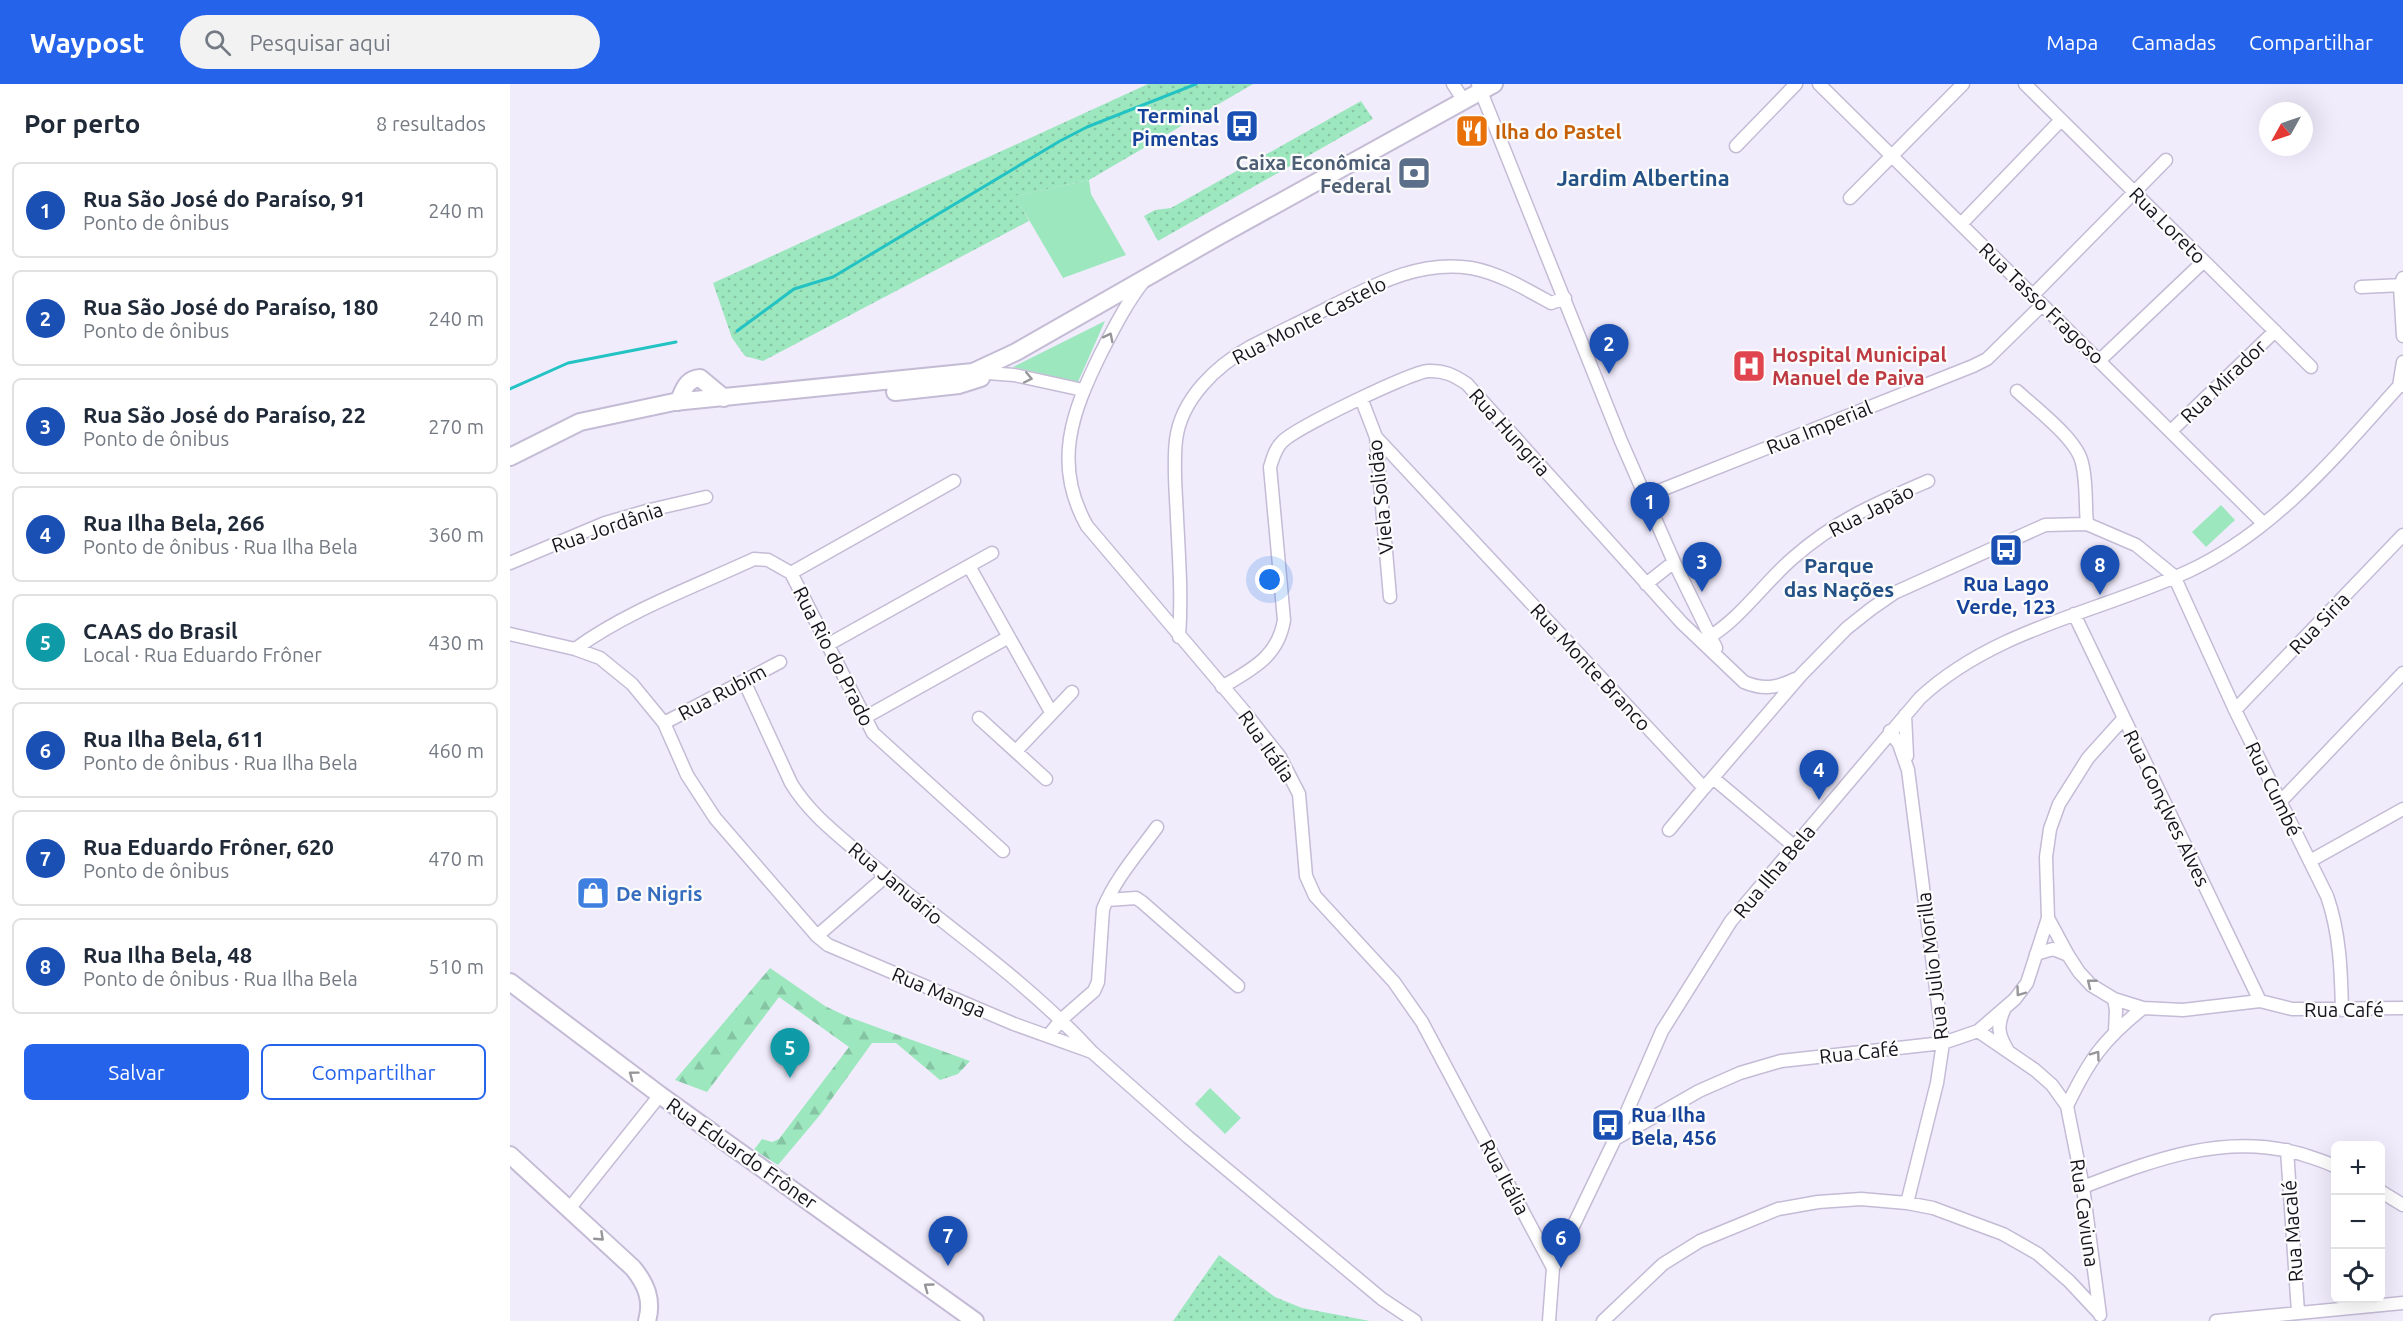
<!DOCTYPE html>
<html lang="pt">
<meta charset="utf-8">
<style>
:root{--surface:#fff;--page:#f2f2f3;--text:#1f2937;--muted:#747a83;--line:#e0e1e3;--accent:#2563eb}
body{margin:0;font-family:Ubuntu,sans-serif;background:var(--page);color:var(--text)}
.controls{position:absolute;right:18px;bottom:18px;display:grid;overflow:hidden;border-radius:9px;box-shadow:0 6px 24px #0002}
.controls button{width:54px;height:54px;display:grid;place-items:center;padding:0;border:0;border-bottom:2px solid var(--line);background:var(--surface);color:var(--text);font:30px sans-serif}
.compass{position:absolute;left:1749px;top:18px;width:54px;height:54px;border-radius:50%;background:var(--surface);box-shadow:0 6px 24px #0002;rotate:230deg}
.you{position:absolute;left:760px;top:496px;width:21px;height:21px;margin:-15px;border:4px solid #fff;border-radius:50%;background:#1a73e8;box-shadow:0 0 0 9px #1a73e833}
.badge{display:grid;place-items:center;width:39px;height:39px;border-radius:50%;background:var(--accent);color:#fff;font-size:20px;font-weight:700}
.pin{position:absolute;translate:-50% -50px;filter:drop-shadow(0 2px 3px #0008)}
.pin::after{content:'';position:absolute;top:32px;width:21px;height:18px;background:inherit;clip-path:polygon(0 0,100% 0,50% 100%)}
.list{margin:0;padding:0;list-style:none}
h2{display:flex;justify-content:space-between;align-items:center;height:78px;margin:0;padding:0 24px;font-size:26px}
h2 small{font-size:20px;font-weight:400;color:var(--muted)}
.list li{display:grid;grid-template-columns:39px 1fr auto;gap:18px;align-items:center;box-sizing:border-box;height:96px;margin:0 12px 12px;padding:0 12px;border:2px solid var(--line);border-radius:9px}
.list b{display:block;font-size:22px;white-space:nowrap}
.list p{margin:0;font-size:20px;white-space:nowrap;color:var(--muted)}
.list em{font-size:20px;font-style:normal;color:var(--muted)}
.actions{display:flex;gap:12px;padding:18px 24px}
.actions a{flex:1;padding:14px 0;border:2px solid var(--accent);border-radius:9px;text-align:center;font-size:21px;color:var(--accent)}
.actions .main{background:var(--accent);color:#fff}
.icon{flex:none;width:33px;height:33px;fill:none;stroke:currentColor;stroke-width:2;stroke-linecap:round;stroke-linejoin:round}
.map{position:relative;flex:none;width:1893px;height:1237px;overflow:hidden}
header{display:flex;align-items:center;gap:36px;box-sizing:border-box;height:84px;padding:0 30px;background:var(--accent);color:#fff}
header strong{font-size:28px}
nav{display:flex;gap:33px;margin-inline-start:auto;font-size:21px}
.search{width:420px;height:54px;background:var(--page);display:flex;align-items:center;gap:15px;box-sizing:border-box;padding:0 21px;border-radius:33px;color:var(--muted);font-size:22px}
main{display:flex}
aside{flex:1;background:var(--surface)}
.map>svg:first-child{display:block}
.grass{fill:url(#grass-dots)}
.forest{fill:url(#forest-firs)}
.park{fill:#9de7bf}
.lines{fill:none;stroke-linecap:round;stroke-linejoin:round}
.stream{stroke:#23c2c3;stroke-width:3}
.street-casing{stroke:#c4bbd5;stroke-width:15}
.secondary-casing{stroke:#c4bbd5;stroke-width:20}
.street{stroke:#fff;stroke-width:12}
.secondary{stroke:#fff;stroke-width:16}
.oneway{stroke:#969599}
.labels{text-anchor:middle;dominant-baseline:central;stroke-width:4.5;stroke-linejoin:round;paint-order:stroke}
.transit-label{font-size:20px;font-weight:bold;fill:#164399;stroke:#fcfcfc;text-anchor:end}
.food-label{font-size:20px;font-weight:bold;fill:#c56008;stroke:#fcfcfc;text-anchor:start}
.service-label{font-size:20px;font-weight:bold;fill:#4e5e75;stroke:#fcfcfc;text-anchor:end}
.street-label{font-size:20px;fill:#16131c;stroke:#fcfcfc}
.health-label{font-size:20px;font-weight:bold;fill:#be3a42;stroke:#fcfcfc;text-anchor:start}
.shop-label{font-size:20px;font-weight:bold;fill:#366cbe;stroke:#fcfcfc;text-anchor:start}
.neighbourhood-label{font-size:21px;font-weight:bold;fill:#235185;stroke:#fcfcfc}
.quarter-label{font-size:22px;font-weight:bold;fill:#235185;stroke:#fcfcfc}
</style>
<header>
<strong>Waypost</strong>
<div class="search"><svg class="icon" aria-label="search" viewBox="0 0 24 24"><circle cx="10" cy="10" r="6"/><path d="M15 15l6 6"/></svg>Pesquisar aqui</div>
<nav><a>Mapa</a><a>Camadas</a><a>Compartilhar</a></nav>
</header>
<main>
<aside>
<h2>Por perto<small>8 resultados</small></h2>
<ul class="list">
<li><span class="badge" style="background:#1a4fb4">1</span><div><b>Rua São José do Paraíso, 91</b><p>Ponto de ônibus</p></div><em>240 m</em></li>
<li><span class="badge" style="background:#1a4fb4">2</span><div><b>Rua São José do Paraíso, 180</b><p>Ponto de ônibus</p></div><em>240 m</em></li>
<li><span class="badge" style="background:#1a4fb4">3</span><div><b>Rua São José do Paraíso, 22</b><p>Ponto de ônibus</p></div><em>270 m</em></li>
<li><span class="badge" style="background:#1a4fb4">4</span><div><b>Rua Ilha Bela, 266</b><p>Ponto de ônibus · Rua Ilha Bela</p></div><em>360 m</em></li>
<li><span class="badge" style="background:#0f9aa8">5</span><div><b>CAAS do Brasil</b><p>Local · Rua Eduardo Frôner</p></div><em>430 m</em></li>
<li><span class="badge" style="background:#1a4fb4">6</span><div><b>Rua Ilha Bela, 611</b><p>Ponto de ônibus · Rua Ilha Bela</p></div><em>460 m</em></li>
<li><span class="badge" style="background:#1a4fb4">7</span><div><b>Rua Eduardo Frôner, 620</b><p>Ponto de ônibus</p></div><em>470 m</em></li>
<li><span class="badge" style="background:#1a4fb4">8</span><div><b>Rua Ilha Bela, 48</b><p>Ponto de ônibus · Rua Ilha Bela</p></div><em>510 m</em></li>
</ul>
<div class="actions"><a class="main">Salvar</a><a>Compartilhar</a></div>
</aside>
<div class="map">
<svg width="1893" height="1237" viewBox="0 0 1893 1237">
<defs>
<pattern id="grass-dots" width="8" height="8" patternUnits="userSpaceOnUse" patternTransform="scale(1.5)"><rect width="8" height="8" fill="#9de7bf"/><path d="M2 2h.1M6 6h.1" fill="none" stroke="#86c5a4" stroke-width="1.8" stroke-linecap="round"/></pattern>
<pattern id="forest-firs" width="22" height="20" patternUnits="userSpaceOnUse" patternTransform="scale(1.5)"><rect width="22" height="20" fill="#9de7bf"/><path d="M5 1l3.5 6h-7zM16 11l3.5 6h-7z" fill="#86c5a4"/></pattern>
</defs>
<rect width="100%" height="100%" fill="#f1ecfc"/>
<path class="grass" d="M638,0H743L579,96L506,112L519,137L253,277L235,272L222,254L203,199Z
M851,17L863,35L648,157L634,132L645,126L661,124Z
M709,1171L765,1213L792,1224L860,1237H663Z"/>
<path class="forest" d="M260,884L315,922L336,932L460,977L448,990L430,996L386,959H362L310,1031L268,1081L244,1066L252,1055L262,1058L269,1055L339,963L269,913L197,1008L165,996Z"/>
<path class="park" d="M579,96L581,110L616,171L553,194L505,112Z
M595,237L568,298L503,283Z
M1711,421L1725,436L1696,463L1682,448Z
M700,1004L731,1034L715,1050L685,1020Z"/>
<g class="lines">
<path class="stream" d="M227,247L284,205L323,193L550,57L577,43L686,0
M0,305L58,279L166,258"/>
<g class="street-casing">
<path id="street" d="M943,0L954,17
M968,0L1111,357L1164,478L1206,564
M1309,0L1753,439
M1515,0L1801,283
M1226,62L1286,0
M1340,114L1453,0
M1451,140L1551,36
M1893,194L1890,202L1893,252
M633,198C616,220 604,244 591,269C562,328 542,380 577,442L733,626L770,673L789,710L796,792L805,812L884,898L912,938L1043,1184
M1851,203L1893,201
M1523,211L1656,76
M1590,276L1694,177
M464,288L504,291L573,306
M1889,302L1893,278
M1507,307C1525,324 1567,355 1572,379C1577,398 1575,420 1577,440
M851,314L866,353L880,513
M1661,347L1765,247
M866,353L1194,704L1291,591L1337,544L1361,525L1384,509L1535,441L1577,440L1626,461L1664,492L1725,626L1817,812C1830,849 1831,887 1832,926
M1136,412L1463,282L1477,275L1532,221
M0,479L95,439L140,426L196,413
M459,482L541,628
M281,489L444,397
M1136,500L1164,478
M1564,530L1750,917
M0,550L65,565L90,574L122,600L154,639L177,691L205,734L307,852L318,861L504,940L582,968L678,1053L872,1215L905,1237
M669,553C672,513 669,474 667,434C666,408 663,382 666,356C671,315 706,282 740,263C767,249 795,236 822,222C866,200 910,176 961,184C989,189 1016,205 1041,219L1055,214
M1199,553C1229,536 1256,497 1283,474C1326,436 1367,419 1418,397
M319,560L482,469
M65,565C119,526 184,503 244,475L258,476L281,489L363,649L493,767
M234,597L281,699C300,731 331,753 358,777C432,840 515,895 581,967
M712,603C742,585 768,573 774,536L760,383C763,374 765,365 772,358C785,344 899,289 918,287C933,286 944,291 957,300L1172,539L1234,598C1253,606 1267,604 1285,595
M1725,626L1893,451
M1395,631L1397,672
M354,634L497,554
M469,634L536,695
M154,639L270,578
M1380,647L1389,660L1398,686L1433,959L1427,999L1397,1119
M506,667L562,608
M1203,694L1284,762
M1771,717L1893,589
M1159,746L1194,704
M1800,777L1893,725
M597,816L626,814L632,818L728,902
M1538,834L1558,871L1569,888L1581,901L1604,915L1633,924L1673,926L1750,917L1782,925L1893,924
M307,852L376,792
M1526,870L1543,865L1558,871
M1604,915L1606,926L1605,947
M1494,926C1487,941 1488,950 1497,965
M1468,947L1525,986L1542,1001L1557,1022L1573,1103L1590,1231
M538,952L552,935L584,907L588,898L593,825C605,795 628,769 647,743
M1557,1022C1579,976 1593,956 1633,924
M1105,1055L1189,1007L1230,989L1271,977L1433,959L1468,947L1505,915L1517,899L1538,834L1536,773L1540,745L1549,720L1578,674L1614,634
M1777,1066L1788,1228
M1573,1103C1643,1076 1715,1048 1791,1070C1803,1074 1815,1077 1826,1083
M1870,1107L1893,1121
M59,1125L150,1011
M1039,1237L1043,1184L1105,1055L1152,947L1221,837L1410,614C1484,545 1589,528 1679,487C1765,447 1827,371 1889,302H1893
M1093,1237L1153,1180L1190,1157L1268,1125L1308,1118L1351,1115L1397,1119L1423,1124L1493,1150L1528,1170L1559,1197L1589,1229
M1706,1237L1893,1219"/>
</g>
<g class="secondary-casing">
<path id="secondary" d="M385,308L449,301L471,294
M168,318C174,306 176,295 190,294L214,314
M0,373L70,338L164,318L463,288L506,268L709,152L984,0
M0,898L150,1011L465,1237
M0,1071L123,1184C136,1200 143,1216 137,1237"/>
</g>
<use href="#street" class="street"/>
<use href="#secondary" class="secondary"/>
</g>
<defs><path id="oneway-chevron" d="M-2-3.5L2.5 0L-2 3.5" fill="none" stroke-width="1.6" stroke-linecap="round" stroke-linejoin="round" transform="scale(1.5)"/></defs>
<g class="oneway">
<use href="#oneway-chevron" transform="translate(599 253) rotate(-63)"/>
<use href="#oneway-chevron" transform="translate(518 294) rotate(12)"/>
<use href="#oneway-chevron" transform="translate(1581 899) rotate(-141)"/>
<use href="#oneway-chevron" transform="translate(1510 908) rotate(126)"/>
<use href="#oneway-chevron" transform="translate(1586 971) rotate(-54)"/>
<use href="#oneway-chevron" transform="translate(123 991) rotate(-143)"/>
<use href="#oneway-chevron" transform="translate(90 1153) rotate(43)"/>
<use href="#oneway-chevron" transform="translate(418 1203) rotate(-144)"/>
</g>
<defs>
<g id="bus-square" transform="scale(1.725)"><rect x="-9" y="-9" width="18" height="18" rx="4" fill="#1a4fb4" stroke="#fcfcfc"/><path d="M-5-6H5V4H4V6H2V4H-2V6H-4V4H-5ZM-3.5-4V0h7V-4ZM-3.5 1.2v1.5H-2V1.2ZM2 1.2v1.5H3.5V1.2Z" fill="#fff"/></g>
<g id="restaurant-square" transform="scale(1.725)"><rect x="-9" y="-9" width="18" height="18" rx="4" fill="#e8710a" stroke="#fcfcfc"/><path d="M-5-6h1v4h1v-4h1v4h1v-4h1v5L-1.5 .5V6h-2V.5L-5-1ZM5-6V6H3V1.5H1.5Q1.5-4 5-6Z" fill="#fff"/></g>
<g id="bank-square" transform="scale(1.725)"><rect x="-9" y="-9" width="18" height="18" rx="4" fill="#5c6f8a" stroke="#fcfcfc"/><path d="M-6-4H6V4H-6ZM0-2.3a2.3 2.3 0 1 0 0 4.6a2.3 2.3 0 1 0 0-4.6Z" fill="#fff"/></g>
<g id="hospital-square" transform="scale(1.725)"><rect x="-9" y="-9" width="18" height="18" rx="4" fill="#e0444e" stroke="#fcfcfc"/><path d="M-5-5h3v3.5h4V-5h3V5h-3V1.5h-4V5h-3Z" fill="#fff"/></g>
<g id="shop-square" transform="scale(1.725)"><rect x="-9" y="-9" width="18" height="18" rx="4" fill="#3f7fe0" stroke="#fcfcfc"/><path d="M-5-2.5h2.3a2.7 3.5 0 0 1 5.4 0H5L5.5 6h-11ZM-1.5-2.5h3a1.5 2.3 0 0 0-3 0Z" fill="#fff"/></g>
</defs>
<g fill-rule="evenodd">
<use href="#bus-square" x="732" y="42"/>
<use href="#restaurant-square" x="962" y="47"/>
<use href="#bank-square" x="904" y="89"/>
<use href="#hospital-square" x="1239" y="282"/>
<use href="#bus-square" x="1496" y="466"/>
<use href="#shop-square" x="83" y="809"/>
<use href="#bus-square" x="1098" y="1041"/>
</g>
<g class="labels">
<g class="transit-label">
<text x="709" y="31">Terminal<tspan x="709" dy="23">Pimentas</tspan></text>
<text x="1496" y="499" text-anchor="middle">Rua Lago<tspan x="1496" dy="23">Verde, 123</tspan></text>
<text x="1121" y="1030" text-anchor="start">Rua Ilha<tspan x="1121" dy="23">Bela, 456</tspan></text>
</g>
<g class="food-label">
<text x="985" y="47">Ilha do Pastel</text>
</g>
<g class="service-label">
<text x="881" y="78">Caixa Econômica<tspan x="881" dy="23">Federal</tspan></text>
</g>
<g class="street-label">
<text transform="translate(1658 141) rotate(45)">Rua Loreto</text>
<text transform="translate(1532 219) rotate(44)">Rua Tasso Fragoso</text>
<text transform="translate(799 236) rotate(-27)">Rua Monte Castelo</text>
<text transform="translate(1713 297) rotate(-44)">Rua Mirador</text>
<text transform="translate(1309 343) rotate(-22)">Rua Imperial</text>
<text transform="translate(1000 348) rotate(48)">Rua Hungria</text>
<text transform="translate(870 413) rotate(-96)">Viela Solidão</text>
<text transform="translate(1361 426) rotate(-27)">Rua Japão</text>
<text transform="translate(97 443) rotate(-19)">Rua Jordânia</text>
<text transform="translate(1809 539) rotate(-46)">Rua Siria</text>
<text transform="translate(324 572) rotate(63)">Rua Rio do Prado</text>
<text transform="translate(1081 583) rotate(47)">Rua Monte Branco</text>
<text transform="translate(212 608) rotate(-28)">Rua Rubim</text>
<text transform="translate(757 662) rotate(55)">Rua Itália</text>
<text transform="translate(1764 705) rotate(64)">Rua Cumbé</text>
<text transform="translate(1657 724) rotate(64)">Rua Gonçlves Alves</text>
<text transform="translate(1264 787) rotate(-50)">Rua Ilha Bela</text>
<text transform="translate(386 799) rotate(40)">Rua Januário</text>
<text transform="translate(1422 882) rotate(-97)">Rua Julio Morilla</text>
<text transform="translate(429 908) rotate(23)">Rua Manga</text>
<text x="1834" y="925">Rua Café</text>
<text transform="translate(1349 968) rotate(-6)">Rua Café</text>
<text transform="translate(232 1069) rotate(35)">Rua Eduardo Frôner</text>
<text transform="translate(995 1093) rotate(62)">Rua Itália</text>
<text transform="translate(1575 1129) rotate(82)">Rua Caviuna</text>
<text transform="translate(1782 1147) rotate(-94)">Rua Macalé</text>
</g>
<g class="health-label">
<text x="1262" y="270">Hospital Municipal<tspan x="1262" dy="23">Manuel de Paiva</tspan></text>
</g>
<g class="shop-label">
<text x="106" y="809">De Nigris</text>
</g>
<g class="neighbourhood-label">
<text x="1329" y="481">Parque<tspan x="1329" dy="24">das Nações</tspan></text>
</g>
<g class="quarter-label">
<text x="1133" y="93">Jardim Albertina</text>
</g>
</g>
</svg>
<div class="controls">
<button>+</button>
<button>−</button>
<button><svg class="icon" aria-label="locate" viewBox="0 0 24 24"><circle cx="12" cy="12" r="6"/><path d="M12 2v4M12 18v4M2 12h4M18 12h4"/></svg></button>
</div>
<svg class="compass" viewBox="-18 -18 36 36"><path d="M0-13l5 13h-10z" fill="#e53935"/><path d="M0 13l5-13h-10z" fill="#747a83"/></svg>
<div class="you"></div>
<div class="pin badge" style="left:1140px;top:448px;background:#1a4fb4">1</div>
<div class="pin badge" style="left:1099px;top:290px;background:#1a4fb4">2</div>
<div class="pin badge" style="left:1192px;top:508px;background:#1a4fb4">3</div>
<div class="pin badge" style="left:1309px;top:716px;background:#1a4fb4">4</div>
<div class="pin badge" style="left:280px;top:994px;background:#0f9aa8">5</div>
<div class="pin badge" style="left:1051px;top:1184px;background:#1a4fb4">6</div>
<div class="pin badge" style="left:438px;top:1182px;background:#1a4fb4">7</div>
<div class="pin badge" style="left:1590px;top:511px;background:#1a4fb4">8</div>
</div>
</main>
